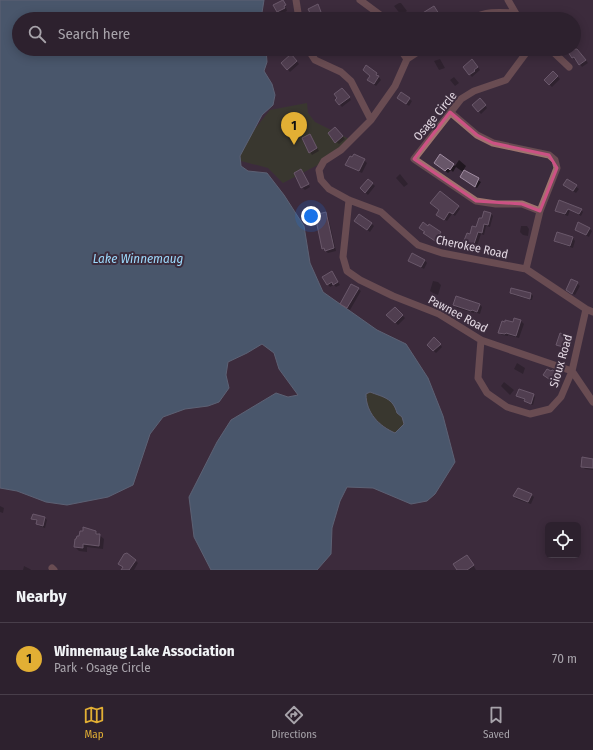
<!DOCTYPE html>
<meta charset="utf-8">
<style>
:root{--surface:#2d212e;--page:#392e3a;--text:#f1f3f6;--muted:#a7a3aa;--line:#483e4a;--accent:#e2af34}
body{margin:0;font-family:"Fira Sans Condensed",sans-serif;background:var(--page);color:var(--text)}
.controls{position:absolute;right:12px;bottom:12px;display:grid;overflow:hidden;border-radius:6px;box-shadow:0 2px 10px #0003}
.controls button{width:36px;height:36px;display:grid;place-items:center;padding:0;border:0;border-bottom:1px solid var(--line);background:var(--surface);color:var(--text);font:20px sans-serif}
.you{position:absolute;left:311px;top:216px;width:14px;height:14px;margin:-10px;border:3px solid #fff;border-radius:50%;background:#1a73e8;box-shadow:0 0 0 6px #1a73e833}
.badge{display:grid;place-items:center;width:26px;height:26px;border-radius:50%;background:var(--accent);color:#111;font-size:13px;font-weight:700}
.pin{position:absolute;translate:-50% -33px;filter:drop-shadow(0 1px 2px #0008)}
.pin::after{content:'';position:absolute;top:21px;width:14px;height:12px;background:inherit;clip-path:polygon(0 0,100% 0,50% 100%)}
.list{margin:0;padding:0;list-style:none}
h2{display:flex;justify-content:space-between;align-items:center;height:52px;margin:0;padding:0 16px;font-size:17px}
h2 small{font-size:13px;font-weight:400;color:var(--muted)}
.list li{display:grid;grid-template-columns:26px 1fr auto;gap:12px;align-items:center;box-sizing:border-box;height:72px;padding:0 16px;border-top:1px solid var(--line)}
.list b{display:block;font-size:15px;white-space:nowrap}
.list p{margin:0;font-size:13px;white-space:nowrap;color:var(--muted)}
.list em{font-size:13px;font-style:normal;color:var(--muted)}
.icon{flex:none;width:22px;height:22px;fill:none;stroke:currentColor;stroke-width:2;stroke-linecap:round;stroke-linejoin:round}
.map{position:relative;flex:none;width:593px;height:570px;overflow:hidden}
.search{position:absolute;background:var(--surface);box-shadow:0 2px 10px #0003;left:12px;right:12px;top:12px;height:44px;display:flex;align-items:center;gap:10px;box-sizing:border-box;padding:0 14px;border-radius:22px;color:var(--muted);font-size:15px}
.sheet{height:124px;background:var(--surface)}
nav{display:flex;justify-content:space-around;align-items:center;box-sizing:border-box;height:56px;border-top:1px solid var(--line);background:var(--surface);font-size:11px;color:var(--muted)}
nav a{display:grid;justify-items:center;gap:2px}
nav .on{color:var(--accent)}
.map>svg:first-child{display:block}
.green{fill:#374621}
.water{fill:#5a8aa5;stroke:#83a1b7;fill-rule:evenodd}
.shadow{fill:#0007}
.building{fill:#685669;stroke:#a18da2}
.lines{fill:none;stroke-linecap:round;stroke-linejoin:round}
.street{stroke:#9f736e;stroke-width:7}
.marked{fill:none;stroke:#cc5184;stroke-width:3;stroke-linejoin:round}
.labels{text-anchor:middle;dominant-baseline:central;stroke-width:4;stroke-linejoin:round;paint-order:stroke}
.street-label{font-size:12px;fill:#e2d7e2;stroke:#3c2c3d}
.water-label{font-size:13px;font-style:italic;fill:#9dd9fb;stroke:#3c2c3d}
</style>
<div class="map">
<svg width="593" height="570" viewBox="0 0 593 570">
<rect width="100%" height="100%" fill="#3c2c3d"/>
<path class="green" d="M307,103L308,113L315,122L349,139L339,154L283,183L268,168L241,161L239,152L254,130L270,110Z
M370,392C383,397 393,398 397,413L402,417L405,424L395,433C379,425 366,413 366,394Z"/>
<path class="water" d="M0,0H264L261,19H19V49H266L267,62L264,71L272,84L275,95L273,105L262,115L240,156L241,166L248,171L267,173L284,195L304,226L310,263L323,292L377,330L406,344L428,378L443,416L455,462L435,494L427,501L411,504L373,488L347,487L340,501L332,528L331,554L317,570H211L194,537L189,497L217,442L231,420L276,393L288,397L298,395L279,369L274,353L262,344L247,353L228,362L226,375L229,388L219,402L208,406L185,409L163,417L150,434L133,485L108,497L67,505L46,502L17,491L0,488ZM370,392C383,397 393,398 397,413L402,417L404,424L395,433C379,426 366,413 366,394Z"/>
<path class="shadow" d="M399,3H401L407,11L401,15L394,6Z
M285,4L287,11L281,14L278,11Z
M317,5L324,16L321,17L322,19H314L309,9Z
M436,10L441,17H442L444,19H425Z
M574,44L588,63L582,67L576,59L575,60L572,57L567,49H574Z
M468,49H477L478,51L472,54Z
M291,55L299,64L290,72L282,63Z
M440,59L445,68L439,70L434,61Z
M475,63L480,70L472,77L464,67Z
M553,72L560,79L552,87L545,80Z
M377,74L381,80L376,86L371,82Z
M454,77L459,83L455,86L450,80Z
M345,92L351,100L342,107L336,100Z
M398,98L409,99L412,101L409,106Z
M480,99L487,108L481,114L473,105Z
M338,131L345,139L339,144L336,142Z
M310,135L319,151L312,155L310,152Z
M364,160L367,163L362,173L349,167L347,165Z
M459,160L466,166L463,171L481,182L477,188L464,180L461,177L463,172L456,167L453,172L451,170L448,173L438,165H453L455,166Z
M303,173L310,187L305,190L302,187Z
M400,174L408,184L404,187L396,178Z
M368,180L375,186L368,195L361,188Z
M567,180L579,189L576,193L564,185Z
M560,202L581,210L583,212L581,216L570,210L568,216L559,213L557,210Z
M458,206L460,209L455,216L452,214L447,221L440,217Z
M485,212L491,214L493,216L490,227L486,226L484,235L481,234L476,249L467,245L465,243L477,228L483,220Z
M325,213L328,216L336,251L328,253L323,248L316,215Z
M358,223H371L374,226L370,232Z
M430,226L443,236L438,243L427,236L425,232Z
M521,226H527L529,229L528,236L523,235L520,232Z
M589,228L592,231L589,237L576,230Z
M558,233L573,238L575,241L573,248L558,243L556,241Z
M425,260L427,263L424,269L410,261Z
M332,273L340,285L336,287L334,285L330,287L323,278Z
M433,281L438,282L441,285L438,295L433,293L430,291Z
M577,283L580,286L575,295L570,292Z
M358,289L361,291L350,310L344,306Z
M511,293L531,294L533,296L532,300L513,295Z
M457,297L480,305L482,307L480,314L474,312V313L457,308L454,305Z
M395,308L405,318L398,325L388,315Z
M515,319L521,321L524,324L519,338L508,335V336L502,335L499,332L514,324Z
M561,334L567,337L570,339L566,349L560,347L557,344Z
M434,339L442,347L436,353L428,345Z
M517,363L525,368L523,374L514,369Z
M552,371L560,375L555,383L544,375Z
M504,382L514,390L510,395L501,386Z
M533,395L535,397L533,405L527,403L525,400L517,396Z
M593,460V470L585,469L582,466Z
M531,495L534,497L531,504L516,499L514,496Z
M0,506L4,508L3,513L0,512Z
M44,517L47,520L45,528L39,526L37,524V522L33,519Z
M96,532L104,539L103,549L87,547V552L79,551L75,547Z
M135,560L138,563L134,570H123L124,568L119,564Z
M471,561L476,570H457Z
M24,566L30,569L31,570H23Z"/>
<path class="building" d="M283,0L286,5L284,6L285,8L277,12L273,5Z
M318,4L321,12L312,17L308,9Z
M434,6L439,14L431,19H424L421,14Z
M566,49H577L586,60L579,65L574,57L572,58Z
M291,54L297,61L287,70L281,63Z
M472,59L478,67L474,70L475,71L469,75L463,67Z
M366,65L377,73L376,75L379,76L374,84L367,80L370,76L363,70Z
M553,71L558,76L549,85L544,80Z
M342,88L350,97L339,105L335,100L337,98L334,94Z
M401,92L410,98L406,104L397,98Z
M480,98L486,105L478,112L472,105Z
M335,127L343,136L335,143L328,133Z
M310,134L317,148L309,153L302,138Z
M354,154L365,159L359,171L345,165L350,156L352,157Z
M440,154L454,164L450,170L448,168L445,171L434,163Z
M301,169L309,184L301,188L294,173Z
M464,170L479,178L475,187L460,177Z
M368,179L373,183L365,193L360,188Z
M567,179L577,185L573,191L563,185Z
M440,191L459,206L453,214L449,212L444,220L436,215L439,210L430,203Z
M559,200L582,209L579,214L568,209L565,214L555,211Z
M484,211L491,213L488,225L484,224L482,233L478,232L473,247L463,243L467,233L470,234L472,226L476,227L479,218H482Z
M326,212L334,248L325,251L324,248L322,249L315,215Z
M359,214L372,223L367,230L354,221Z
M423,222L428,226L429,224L441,232L435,241L423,233L425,232L419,228Z
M578,222L590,228L586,235L575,230Z
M557,232L573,237L570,246L554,241Z
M412,253L425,260L421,267L408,261Z
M332,271L338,282L333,285L332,282L327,285L322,277Z
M571,279L578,282L572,294L566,290Z
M351,284L359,288L347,308L340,304Z
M511,288L531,293L530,299L510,293Z
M456,296L480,304L477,312L472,310L471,311L453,305Z
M395,307L403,315L395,323L386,315Z
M514,318L521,320L516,336L506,333L505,334L498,333L502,321L505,322V320L513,322Z
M560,333L567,336L563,347L556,345Z
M434,337L441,344L433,351L427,345Z
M547,369L551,371L552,370L558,372L552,381L543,375Z
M519,389L534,394L531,404L524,401L525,399L516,396Z
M582,457L593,459V468L581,467Z
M518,488L532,494L528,502L513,496Z
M33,514L45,517L43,526L36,524L37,520L31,519Z
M83,527L96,531V534H100L99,546L83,544V548L74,547L75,539H76L77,536H79L80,531H83Z
M127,553L136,560L129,570H121L123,567L118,564L124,554Z
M467,555L474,565L467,570H457L453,564Z"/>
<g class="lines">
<path class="street" d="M296,0L299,19
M360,0L379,14L383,19
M508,0L519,19
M471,19C486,11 498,12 515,13
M308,49L315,60L341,72L351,81L371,120
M400,49L407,59
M422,49L407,59L395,86L371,120L341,150L324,161L319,170L321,180L329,189L349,200L381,212L418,245L442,253L526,269L586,309L593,312
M529,49L506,80L474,91L461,99L414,159L476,201L496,204H522L540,211
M550,49L569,67
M450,112L477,135L493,143L549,155L555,160L557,168L540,211L526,269
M349,200L343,257L347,271L360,280L393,296L439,314L481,340L572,371L593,402
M481,340L478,378L487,393L507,407L530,414L550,409L561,397L572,371L586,309
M52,568L54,570"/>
</g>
<path d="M0 0H593V570H0ZM450,112L477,135L493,143L549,155L557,168L540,211L522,204L476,201L414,159Z" fill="#3c2c3d" fill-opacity=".55" fill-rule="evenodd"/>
<path class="marked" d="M450,112L477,135L493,143L549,155L557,168L540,211L522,204L476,201L414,159Z"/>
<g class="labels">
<g class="street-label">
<text transform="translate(435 116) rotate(-50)">Osage Circle</text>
<text transform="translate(472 247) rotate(12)">Cherokee Road</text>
<text transform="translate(458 314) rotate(28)">Pawnee Road</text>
<text transform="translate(561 361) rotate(-74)">Sioux Road</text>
</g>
<g class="water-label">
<text x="138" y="258">Lake Winnemaug</text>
</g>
</g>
</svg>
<div class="controls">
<button><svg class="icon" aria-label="locate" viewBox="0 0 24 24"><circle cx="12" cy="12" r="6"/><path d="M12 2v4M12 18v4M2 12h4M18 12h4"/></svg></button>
</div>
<div class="you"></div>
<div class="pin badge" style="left:294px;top:145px">1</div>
<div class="search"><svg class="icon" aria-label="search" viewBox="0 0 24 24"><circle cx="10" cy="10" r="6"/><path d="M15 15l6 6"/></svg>Search here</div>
</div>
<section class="sheet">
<h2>Nearby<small></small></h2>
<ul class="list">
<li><span class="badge">1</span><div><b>Winnemaug Lake Association</b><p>Park · Osage Circle</p></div><em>70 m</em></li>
</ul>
</section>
<nav>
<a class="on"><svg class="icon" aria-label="map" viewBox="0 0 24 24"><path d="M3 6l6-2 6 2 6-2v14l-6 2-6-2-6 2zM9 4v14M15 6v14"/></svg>Map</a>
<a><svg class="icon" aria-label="directions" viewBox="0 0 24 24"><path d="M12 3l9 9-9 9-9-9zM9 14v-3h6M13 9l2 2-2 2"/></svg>Directions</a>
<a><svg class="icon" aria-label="saved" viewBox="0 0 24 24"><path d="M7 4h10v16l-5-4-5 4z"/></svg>Saved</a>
</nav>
